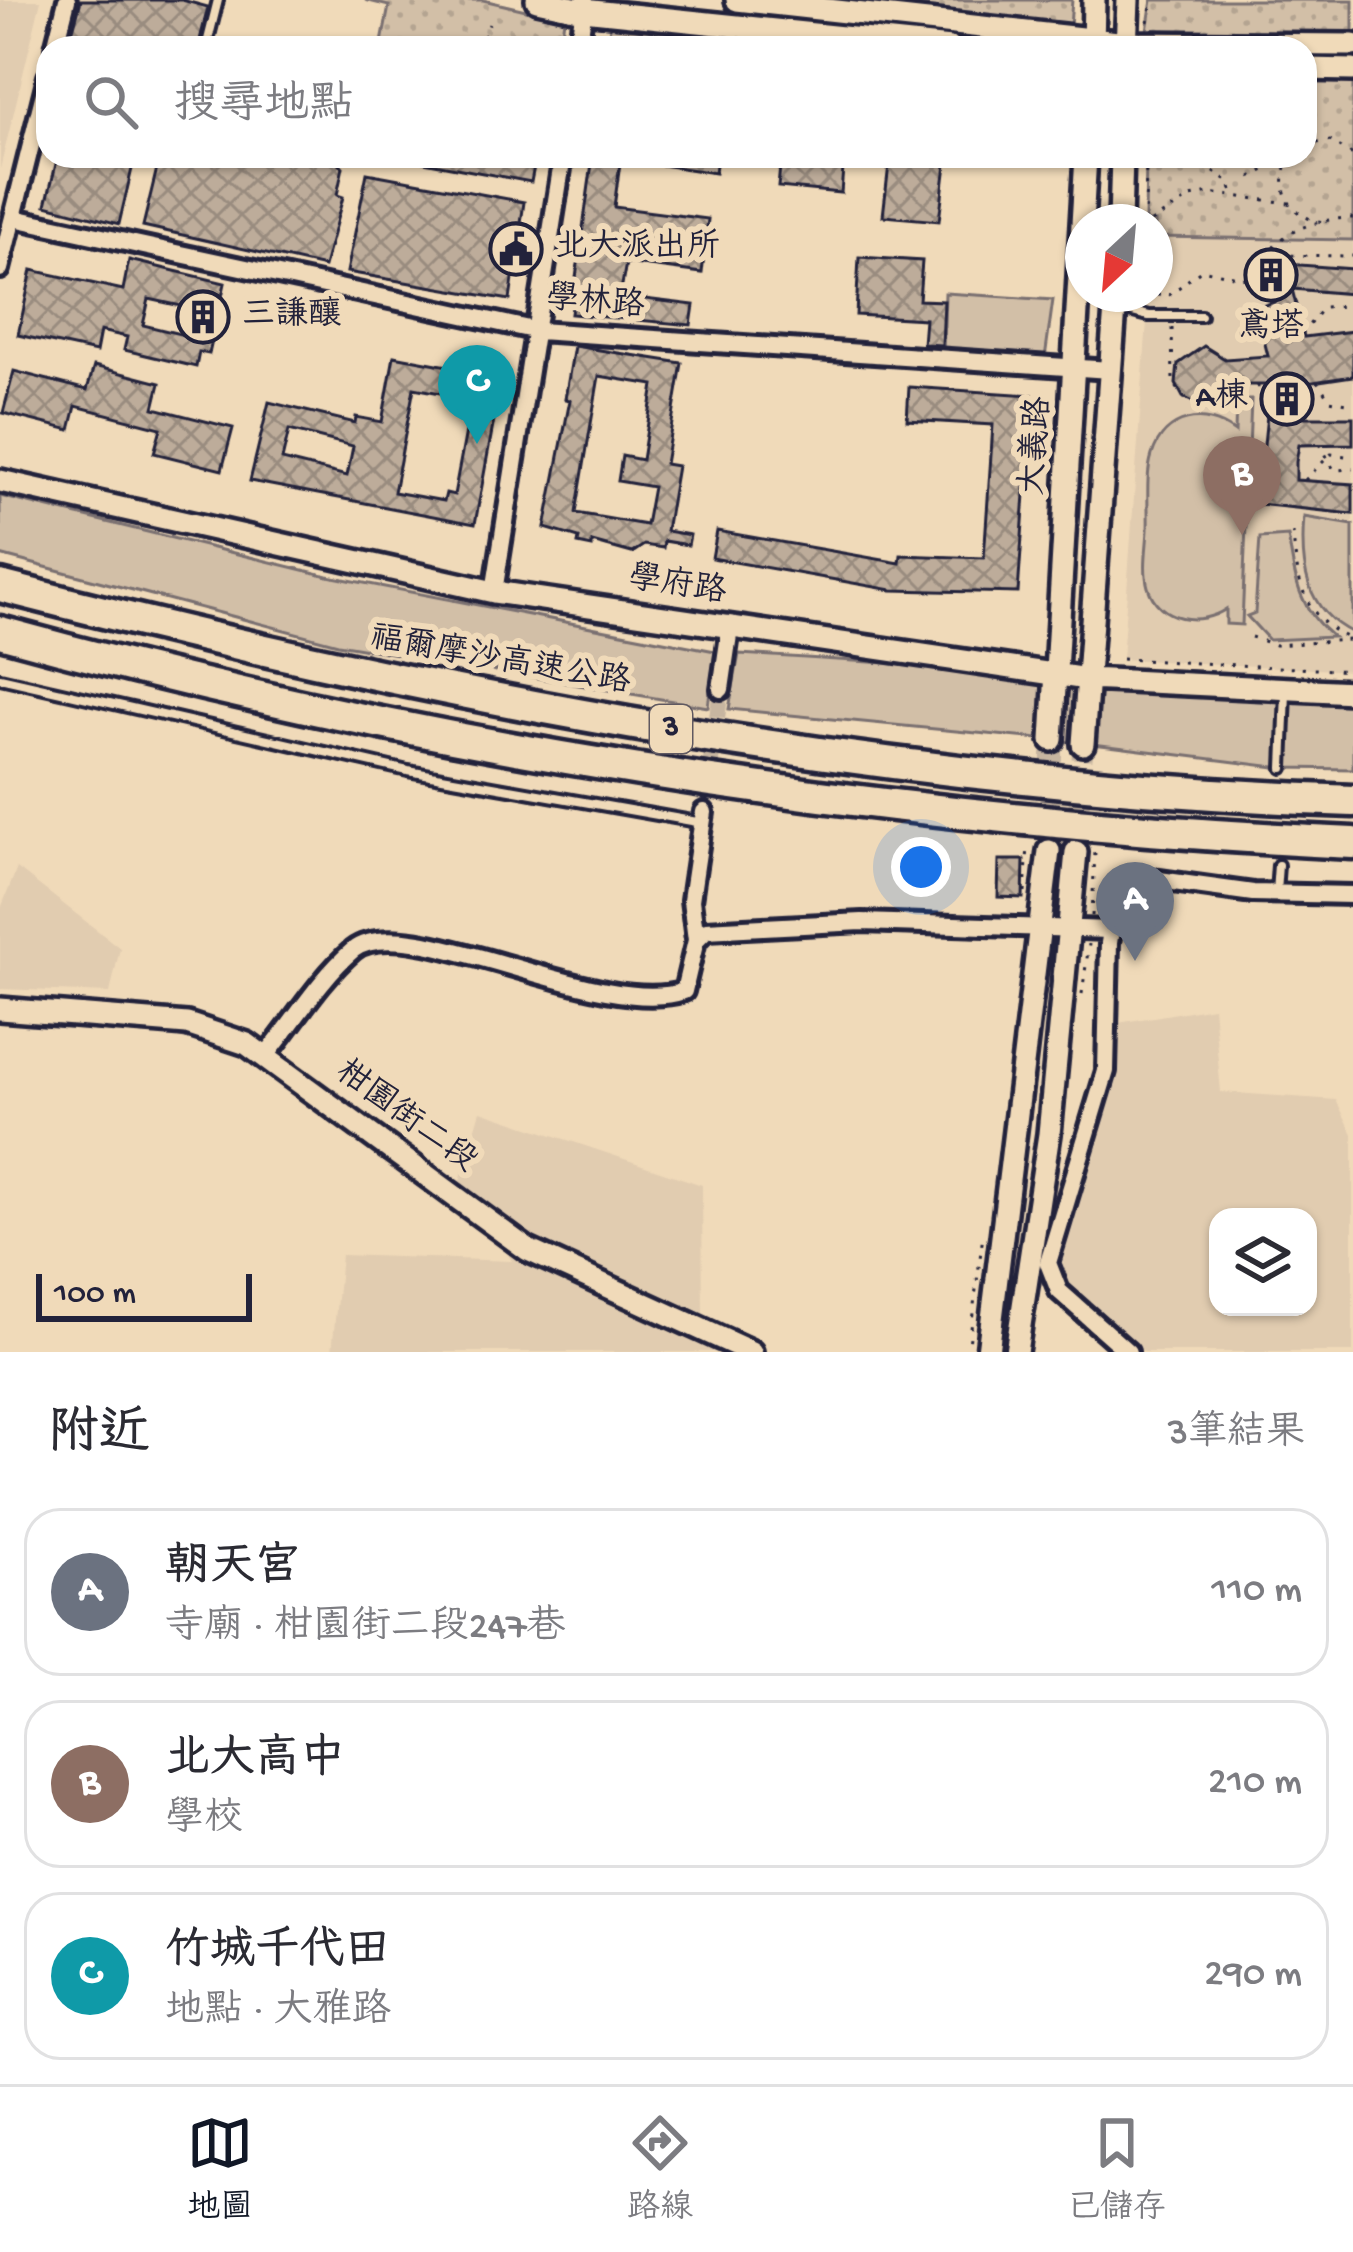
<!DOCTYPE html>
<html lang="zh-TW">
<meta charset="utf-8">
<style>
:root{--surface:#fff;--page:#f7f7f7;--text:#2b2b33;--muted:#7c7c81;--line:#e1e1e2;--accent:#111827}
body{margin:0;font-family:"Gochi Hand","LXGW WenKai TC",sans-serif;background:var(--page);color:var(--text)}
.controls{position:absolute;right:36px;bottom:36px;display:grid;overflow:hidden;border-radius:24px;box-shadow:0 3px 9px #0004}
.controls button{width:108px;height:108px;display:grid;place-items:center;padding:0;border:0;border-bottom:3px solid var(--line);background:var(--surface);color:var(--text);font:60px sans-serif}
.compass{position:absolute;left:1065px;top:204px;width:108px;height:108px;border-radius:50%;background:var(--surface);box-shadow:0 3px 9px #0004;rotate:206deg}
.scale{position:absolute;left:36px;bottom:30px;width:216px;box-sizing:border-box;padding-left:12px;border:6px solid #22223b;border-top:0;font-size:33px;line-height:42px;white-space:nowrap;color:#22223b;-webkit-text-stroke:9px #f0dab9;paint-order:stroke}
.you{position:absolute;left:921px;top:867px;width:42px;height:42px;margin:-30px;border:9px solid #fff;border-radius:50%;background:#1a73e8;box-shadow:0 0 0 18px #1a73e833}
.badge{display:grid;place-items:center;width:78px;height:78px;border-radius:50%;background:var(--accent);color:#fff;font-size:39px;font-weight:700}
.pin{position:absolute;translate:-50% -99px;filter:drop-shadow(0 3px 6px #0008)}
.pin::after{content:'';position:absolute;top:63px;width:42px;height:36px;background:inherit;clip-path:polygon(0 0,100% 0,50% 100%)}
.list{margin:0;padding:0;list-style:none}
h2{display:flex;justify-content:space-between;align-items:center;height:156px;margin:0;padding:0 48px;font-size:51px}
h2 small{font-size:39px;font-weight:400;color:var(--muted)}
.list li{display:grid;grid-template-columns:78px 1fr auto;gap:36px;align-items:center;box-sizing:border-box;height:168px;margin:0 24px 24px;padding:0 24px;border:3px solid var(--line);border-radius:36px}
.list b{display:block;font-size:45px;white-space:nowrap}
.list p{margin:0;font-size:39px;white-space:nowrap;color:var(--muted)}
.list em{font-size:39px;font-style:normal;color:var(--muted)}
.icon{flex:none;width:66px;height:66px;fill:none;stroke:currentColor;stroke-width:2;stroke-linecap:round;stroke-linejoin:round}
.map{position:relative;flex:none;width:1353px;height:1352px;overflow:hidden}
.search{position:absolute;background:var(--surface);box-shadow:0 3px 9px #0004;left:36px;right:36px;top:36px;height:132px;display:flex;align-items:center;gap:30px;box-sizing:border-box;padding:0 42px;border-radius:36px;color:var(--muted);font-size:45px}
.sheet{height:732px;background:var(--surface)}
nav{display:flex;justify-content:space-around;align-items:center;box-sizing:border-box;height:168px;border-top:3px solid var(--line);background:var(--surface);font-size:33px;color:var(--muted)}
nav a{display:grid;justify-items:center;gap:6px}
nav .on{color:var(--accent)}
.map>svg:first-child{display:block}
.built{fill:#e1ccb0;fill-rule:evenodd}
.green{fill:#d2bfa7;stroke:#7a7071;stroke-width:3}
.park{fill:url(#park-dots);stroke:#7a7071;stroke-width:3}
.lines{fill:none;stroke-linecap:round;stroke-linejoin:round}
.stream{stroke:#736b6d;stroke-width:4.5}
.building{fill:url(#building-cross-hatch);stroke:#22223b;stroke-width:3;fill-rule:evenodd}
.minor-tunnel{stroke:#c7b5a0;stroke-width:16;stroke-dasharray:16 8;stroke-linecap:butt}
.tertiary-tunnel{stroke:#c7b5a0;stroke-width:21;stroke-dasharray:21 10;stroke-linecap:butt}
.service-casing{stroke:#22223b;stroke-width:16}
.minor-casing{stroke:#22223b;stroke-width:26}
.tertiary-casing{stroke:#22223b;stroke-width:30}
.motorway-casing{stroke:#22223b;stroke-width:39}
.path{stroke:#22223b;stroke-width:3;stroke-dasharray:3 9;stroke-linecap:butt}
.service{stroke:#f0dab9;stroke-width:8}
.minor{stroke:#f0dab9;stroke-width:16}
.tertiary{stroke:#f0dab9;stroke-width:21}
.motorway{stroke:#f0dab9;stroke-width:30}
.labels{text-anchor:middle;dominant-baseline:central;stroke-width:12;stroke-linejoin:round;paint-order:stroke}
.shield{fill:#f0dab9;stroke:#605961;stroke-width:3}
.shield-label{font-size:30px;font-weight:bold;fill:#22223b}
.poi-label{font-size:33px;fill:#22223b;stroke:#f0dab9;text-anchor:start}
.street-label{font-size:33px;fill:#22223b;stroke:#f0dab9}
</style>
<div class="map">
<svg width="1353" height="1352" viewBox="0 0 1353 1352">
<defs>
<pattern id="park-dots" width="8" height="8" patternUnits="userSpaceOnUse" patternTransform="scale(3)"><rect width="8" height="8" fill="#d2bfa7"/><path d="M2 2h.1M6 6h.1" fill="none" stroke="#b4a491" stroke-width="1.8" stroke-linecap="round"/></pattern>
<pattern id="building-cross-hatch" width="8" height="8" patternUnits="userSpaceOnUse" patternTransform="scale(3)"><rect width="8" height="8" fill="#bdac9a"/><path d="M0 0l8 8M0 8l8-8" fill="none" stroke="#998c7f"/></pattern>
</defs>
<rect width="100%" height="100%" fill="#f0dab9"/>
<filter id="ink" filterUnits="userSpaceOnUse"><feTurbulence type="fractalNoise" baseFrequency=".00833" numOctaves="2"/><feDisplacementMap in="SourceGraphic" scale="24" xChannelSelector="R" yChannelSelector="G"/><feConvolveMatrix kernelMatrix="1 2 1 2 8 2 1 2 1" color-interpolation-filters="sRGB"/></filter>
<g filter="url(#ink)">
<path class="built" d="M0,0H41L0,169Z
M1155,237L1353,240V671L1122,659L1149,294H1155Z
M17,868L120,948L110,993L0,989V911Z
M1213,1007L1221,1092L1336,1100L1353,1134V1352H1144L1059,1278L1118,1023ZM1218,1217H1308V1307H1218Z
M481,1111L702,1185L703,1321L758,1352H332L341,1255L512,1261L460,1181Z"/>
<path class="green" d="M945,293L1053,300L1045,358L943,356Z
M1236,400H1251L1242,625L1226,624V609C1200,627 1158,621 1148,587C1143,570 1147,548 1148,530C1149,507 1145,477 1152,455C1165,415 1205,409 1235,432Z
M0,496L328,576L715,651L708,707L338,644L0,555Z
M1304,517L1353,525V633C1305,610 1300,565 1304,517Z
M1288,536C1295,579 1298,608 1333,637L1269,640L1247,616L1255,613L1260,538Z
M739,654L1353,692V769L1283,768L1101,745L729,709Z"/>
<path class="park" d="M365,0H483L564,19L560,48H381L389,6Z
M804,0H1072L1070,26Z
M1152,0H1353V35L1147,31Z
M611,22L837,48H606Z
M1305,78L1353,79V240L1155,237V222H1145L1146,156H1305Z"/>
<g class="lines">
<path class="stream" d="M0,1020L59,1024
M160,1032L213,1043
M229,1049L252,1059"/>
</g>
<path class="building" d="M81,0H182L208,7L198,48H68Z
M58,156H135L119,224L46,205Z
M160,156L187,160L188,156L334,157L343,167L337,195L343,197L324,267L143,226Z
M425,156H536L531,182L424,162Z
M593,156H621L614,207L708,219L702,273L626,263L620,296L694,305L691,325L571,314Z
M648,156H717L715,173L648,163Z
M781,156H844L841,193L778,187Z
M890,156H947L939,221L883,216Z
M367,173L524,202L510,300L347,272Z
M859,257L922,261L919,300L944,301L942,345L923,344L925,319L856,315Z
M129,260L225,283L209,354L199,352L196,367L124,350L127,337L100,331L96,352L18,335L32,270L123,290ZM149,299L190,308L184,335L143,325Z
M1261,264L1286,270L1287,264L1353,269V294L1292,289L1304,337L1353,331V376L1306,383L1305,417H1353V444L1299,445L1296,462V480L1353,484V514L1258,504L1270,385H1231L1222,399L1199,405L1183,397L1176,384L1178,364L1204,346L1225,359L1268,356L1256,308L1277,301L1262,284Z
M574,346L682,363L665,464L677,466L666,531L690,535L688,545L664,541L663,548L644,545L632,553L592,542V547L578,544L579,538L545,528L570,400L565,399ZM599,376L654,385L642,460L622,456L618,481L653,487L646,525L576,513Z
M394,356L502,376L475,524L250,481L269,402L355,423L356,417L382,422ZM414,388L472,399L454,495L446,493L444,501L394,492ZM289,430L353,446L347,476L282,460Z
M94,366L160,383L154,408L233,428L222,470L154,453L161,428L76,406L70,430L3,413L14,371L87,390Z
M909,387L1032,395L1018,593L892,590L712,558L717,531L900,563L901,555L984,558L993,425L907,420Z
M999,860H1024L1023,898L998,897Z"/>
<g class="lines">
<path class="minor-tunnel" d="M704,812L721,689"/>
<path class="tertiary-tunnel" d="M1049,835L1052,740
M1076,852L1083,744"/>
<g class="service-casing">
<path id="service" d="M206,48L218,0
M1117,308L1149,316H1201
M0,678L408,771L703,823
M1283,768L1286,692
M1276,892L1278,865"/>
</g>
<g class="minor-casing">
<path id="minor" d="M55,48L67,0
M578,48L585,1
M14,218L538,331L1110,370
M0,269L48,77
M494,592L563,156
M721,689L730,628
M696,940L691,900L704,812
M265,1057C293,1023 320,978 353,950C406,907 601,1020 684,991L696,940L706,930L862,922L1110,930
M1128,1352L1059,1291L1048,1263L1106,1071L1109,943L1118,886L1130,876L1253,893L1353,895"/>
</g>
<g class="tertiary-casing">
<path id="tertiary" d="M537,0L583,10L950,48
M737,0L1127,43L1353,45
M1093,48L1094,0
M1126,48L1128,0
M1305,69L1353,70
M1120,222L1122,156
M0,481L494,592L1087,679L1353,692
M1052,740L1086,156
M1083,744L1116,294
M0,1009L187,1024L247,1044L528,1250L751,1352
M988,1352L1049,851
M1016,1352L1049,1134L1076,852"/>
</g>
<g class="motorway-casing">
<path id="motorway" d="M0,586C443,700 895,785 1353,801
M0,632C440,753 898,821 1353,843"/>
</g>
<path class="path" d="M1148,22L1152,0
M480,48L489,24
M1305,145L1330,141L1353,155
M1169,156L1194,167L1210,156
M1291,156C1273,187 1289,219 1325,222
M1204,165L1230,183L1233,194
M1251,177L1265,170L1269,156
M1353,218C1324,218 1283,228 1268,255L1353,256
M1145,222L1146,156
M1151,222L1191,197L1209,193L1289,203
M1145,294L1168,296L1202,269L1246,279L1267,256
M1172,328L1173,382L1188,403L1211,405L1231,386L1270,387
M1302,334L1323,307L1353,306
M1317,381L1330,400L1353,404
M1320,444L1334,470L1353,469
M1305,480L1331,454L1353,457
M1293,532C1296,580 1304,621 1353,640
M1251,637L1275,645L1349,640
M1122,659L1353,671
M1025,892L1028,846
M1092,916L1095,852
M1082,994L1089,944
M968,1352L983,1235"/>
<use href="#service" class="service"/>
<use href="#minor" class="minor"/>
<use href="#tertiary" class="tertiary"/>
<use href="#motorway" class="motorway"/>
</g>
</g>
<defs>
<g id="civic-ring" transform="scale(2.7)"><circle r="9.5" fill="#f0dab9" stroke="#22223b" stroke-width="1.5"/><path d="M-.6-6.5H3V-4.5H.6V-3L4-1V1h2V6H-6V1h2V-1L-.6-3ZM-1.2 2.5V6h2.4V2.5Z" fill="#22223b"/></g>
<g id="building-ring" transform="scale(2.7)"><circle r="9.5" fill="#f0dab9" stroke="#22223b" stroke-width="1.5"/><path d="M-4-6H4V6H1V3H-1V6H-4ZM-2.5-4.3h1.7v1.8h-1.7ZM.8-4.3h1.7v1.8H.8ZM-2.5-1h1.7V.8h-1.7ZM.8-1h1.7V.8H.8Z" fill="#22223b"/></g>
</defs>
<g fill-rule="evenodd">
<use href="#civic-ring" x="516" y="249"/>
<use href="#building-ring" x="1271" y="275"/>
<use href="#building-ring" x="203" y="317"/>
<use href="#building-ring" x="1287" y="399"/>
</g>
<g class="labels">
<rect class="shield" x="650" y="705" width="42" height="48" rx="9"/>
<g class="shield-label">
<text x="671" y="729">3</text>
</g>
<g class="poi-label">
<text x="555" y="249">北大派出所</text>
<text x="242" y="317">三謙釀</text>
<text x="1271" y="329" text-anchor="middle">鳶塔</text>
<text x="1248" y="399" text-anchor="end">A棟</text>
</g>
<g class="street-label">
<text transform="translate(595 304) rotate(5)">學林路</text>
<text transform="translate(1038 446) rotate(-86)">大義路</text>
<text transform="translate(677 587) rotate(9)">學府路</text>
<text transform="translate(500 662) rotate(10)">福爾摩沙高速公路</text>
<text transform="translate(405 1118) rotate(36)">柑園街二段</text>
</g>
</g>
</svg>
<div class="controls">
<button><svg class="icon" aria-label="layers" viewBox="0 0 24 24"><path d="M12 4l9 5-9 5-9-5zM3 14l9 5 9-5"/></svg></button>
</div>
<svg class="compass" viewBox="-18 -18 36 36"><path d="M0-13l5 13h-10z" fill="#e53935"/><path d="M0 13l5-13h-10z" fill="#7c7c81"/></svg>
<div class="scale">100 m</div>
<div class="you"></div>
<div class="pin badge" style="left:1135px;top:961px;background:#6b7280">A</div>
<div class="pin badge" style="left:1242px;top:535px;background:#8d6e63">B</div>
<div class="pin badge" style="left:477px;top:444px;background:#0f9aa8">C</div>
<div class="search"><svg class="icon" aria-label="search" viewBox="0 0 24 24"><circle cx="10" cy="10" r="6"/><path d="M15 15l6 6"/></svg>搜尋地點</div>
</div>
<section class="sheet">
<h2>附近<small>3筆結果</small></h2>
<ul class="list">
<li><span class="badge" style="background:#6b7280">A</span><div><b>朝天宮</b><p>寺廟 · 柑園街二段247巷</p></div><em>110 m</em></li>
<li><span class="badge" style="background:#8d6e63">B</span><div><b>北大高中</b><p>學校</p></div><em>210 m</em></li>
<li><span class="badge" style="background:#0f9aa8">C</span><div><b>竹城千代田</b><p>地點 · 大雅路</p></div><em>290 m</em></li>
</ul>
</section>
<nav>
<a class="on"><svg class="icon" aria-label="map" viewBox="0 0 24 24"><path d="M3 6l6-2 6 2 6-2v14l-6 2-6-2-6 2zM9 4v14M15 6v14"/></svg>地圖</a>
<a><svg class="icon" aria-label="directions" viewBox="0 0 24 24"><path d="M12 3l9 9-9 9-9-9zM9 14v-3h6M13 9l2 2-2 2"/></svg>路線</a>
<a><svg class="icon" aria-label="saved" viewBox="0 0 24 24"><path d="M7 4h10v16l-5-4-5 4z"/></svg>已儲存</a>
</nav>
